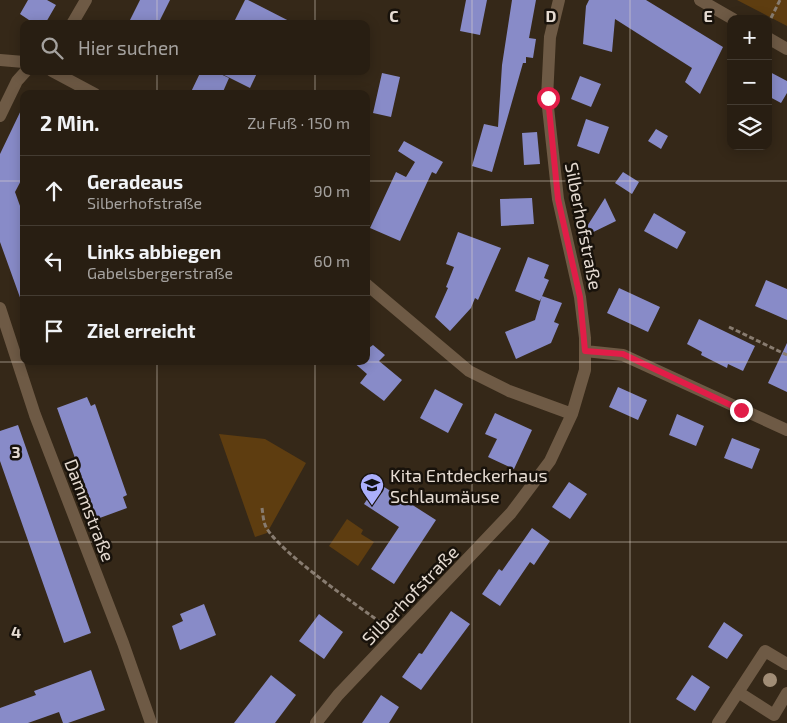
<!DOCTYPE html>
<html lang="de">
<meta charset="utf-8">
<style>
:root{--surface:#281e12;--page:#30271b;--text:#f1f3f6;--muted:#a5a29f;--line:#443c32}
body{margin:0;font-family:"Exo 2",sans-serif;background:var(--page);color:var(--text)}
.controls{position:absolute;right:15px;top:15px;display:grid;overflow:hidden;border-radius:10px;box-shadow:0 2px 12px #0003}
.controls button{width:45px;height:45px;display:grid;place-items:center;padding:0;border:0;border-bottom:1px solid var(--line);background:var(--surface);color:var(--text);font:25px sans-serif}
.stop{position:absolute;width:15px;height:15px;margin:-11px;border:4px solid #e11d48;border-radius:50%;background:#fff}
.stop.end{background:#e11d48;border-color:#fff;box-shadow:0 1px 5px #0008}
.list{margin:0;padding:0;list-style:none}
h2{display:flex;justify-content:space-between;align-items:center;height:65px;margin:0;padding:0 20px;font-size:21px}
h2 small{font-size:16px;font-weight:400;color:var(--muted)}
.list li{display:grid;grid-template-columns:32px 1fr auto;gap:15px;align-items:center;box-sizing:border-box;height:70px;padding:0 20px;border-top:1px solid var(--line)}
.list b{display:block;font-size:19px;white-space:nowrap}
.list p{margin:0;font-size:16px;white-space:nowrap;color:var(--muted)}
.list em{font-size:16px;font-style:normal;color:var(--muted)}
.icon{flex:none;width:28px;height:28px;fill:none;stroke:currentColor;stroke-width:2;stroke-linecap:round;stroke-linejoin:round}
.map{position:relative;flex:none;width:787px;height:723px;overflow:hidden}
.search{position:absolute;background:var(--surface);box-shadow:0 2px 12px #0003;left:20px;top:20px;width:350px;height:55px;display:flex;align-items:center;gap:12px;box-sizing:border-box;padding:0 18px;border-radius:10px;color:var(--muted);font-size:19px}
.panel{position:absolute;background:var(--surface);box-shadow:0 2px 12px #0003;left:20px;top:90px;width:350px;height:275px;border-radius:10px}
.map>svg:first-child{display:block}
.green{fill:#5e3d10}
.building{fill:#888bc8}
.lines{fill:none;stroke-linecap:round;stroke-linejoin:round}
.path{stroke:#887c70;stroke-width:3;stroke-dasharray:5 2.5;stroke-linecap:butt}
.minor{stroke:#6e5a45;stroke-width:12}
.tree{fill:#a18d76}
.route{stroke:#e11d48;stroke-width:6}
.grid{fill:none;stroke:#e5dbd2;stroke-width:1;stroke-opacity:0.55}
.labels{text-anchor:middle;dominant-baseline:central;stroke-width:5;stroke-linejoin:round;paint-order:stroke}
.street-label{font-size:18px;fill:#e5dbd2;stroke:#18120b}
.poi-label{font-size:18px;fill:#e5dbd2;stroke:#18120b;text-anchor:start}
.grid-label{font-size:16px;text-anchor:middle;font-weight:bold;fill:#e5dbd2;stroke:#18120b;stroke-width:5;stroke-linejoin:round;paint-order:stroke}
</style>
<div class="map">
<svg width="787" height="723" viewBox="0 0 787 723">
<rect width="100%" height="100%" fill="#352818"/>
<path class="green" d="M737,0H787V26Z
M219,434L265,439L306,463L267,533L255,537Z
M347,519L363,530L361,534L374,542L358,566L329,546Z"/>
<path class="building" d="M28,0H47L56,5L45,24H35L20,14Z
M140,0H170L158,24H128Z
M245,0H248L295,24H233Z
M466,0H487L480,35L460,31Z
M512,0H536L529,38L536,39L533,58L526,57V63H523L492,172L472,166L484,124L498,127L502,65Z
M589,0H646L723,47L700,94L685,82L692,68L615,19L612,52L583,44L586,6Z
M201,71H214L229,78L222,94H190Z
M216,71H258L250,88Z
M768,71L787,81V93L781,103L768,96Z
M382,73L400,77L391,117L373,113Z
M580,76L601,84L591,107L571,99Z
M24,104V175L15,192L24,217V302L22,303L0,242V154Z
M586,119L609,127L599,154L577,146Z
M656,129L668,136L661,149L648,141Z
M537,132L540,164L524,165L522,133Z
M404,141L443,162L436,174L432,172L400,241L370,228L396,172L406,177L415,162L398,151Z
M623,172L639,182L632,194L615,183Z
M532,198L534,224L501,226L500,199Z
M605,198L616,221L579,239Z
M654,213L686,232L677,249L644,231Z
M458,232L501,248L478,300L475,298L471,308L450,331L435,317L448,288L446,287L454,267L446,264Z
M528,257L549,265L544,278L549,280L540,301L515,291Z
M766,280L787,289V320L755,306Z
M619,288L660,307L648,332L607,313Z
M542,296L562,303L554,322L559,324L551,343L516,359L505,332L535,320Z
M699,319L755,346L743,371L728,364L727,368L701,355L702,352L687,344Z
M787,343V392L768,383Z
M373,345L385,355L379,361L402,380L384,401L360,383L367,374L352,361H366V350Z
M618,387L647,400L638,420L609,407Z
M435,389L463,404L448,433L420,418Z
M87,397L91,406L95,404L127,495L123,497L127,508L97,519L57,408Z
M495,413L532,430L514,469L488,457L497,439L485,434Z
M677,414L704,426L696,446L669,435Z
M18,425L91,633L64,643L0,461V431Z
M732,438L760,449L752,469L724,458Z
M569,482L587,494L570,519L552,507Z
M378,483L436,520L394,584L371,569L399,527L364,504Z
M532,528L550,541L534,565L530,562L500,606L482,594L499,569L502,571Z
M204,604L216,635L180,650L172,626L183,621L180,614Z
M451,611L470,624L421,690L402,677L419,653L422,654Z
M319,614L343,632L324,659L299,641Z
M724,622L743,635L727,659L708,647Z
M91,670L105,710L68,723H63L59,712L28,723H0V708L36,695L34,691Z
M271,675L296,695L275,723H234Z
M692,675L710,687L695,711L676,699Z
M381,695L399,707L389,723H362Z"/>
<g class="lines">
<path class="path" d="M771,18L780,0
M223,93L225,94
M729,327L787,355
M262,508C263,514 263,521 266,527C280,553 357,605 384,625"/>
<path class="minor" d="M700,0L733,19
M72,24L86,0
M768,38L787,49
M0,60L24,62
M52,71L95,94
M0,116L17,81L26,71
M366,284L469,371L509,391L572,414
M0,308L35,415L123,643L151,723
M585,351L623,355L787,430
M738,692L774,715L787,693
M316,723L338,695L511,513L550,461L572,414L585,370V338L580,297L558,199L547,98L550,37L559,0
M718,723L765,651L787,664"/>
</g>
<circle class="tree" cx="770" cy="680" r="7"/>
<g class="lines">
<path class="route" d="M548,98L558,199L580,297L585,351L623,354L741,410"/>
</g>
<path class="grid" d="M157,0V24M315,0V24M472,0V723M630,0V723M157,71V94M315,71V94M0,181H24M366,181H787M157,361V723M315,361V723M0,362H787M0,542H787"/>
<defs>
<g id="school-pin" transform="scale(1.25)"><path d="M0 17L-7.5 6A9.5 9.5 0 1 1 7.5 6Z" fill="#abaffb" stroke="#18120b"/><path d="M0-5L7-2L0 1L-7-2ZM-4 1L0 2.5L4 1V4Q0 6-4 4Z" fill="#111"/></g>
</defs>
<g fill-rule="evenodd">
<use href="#school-pin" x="372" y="485"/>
</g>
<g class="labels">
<g class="street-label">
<text transform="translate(584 226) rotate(79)">Silberhofstraße</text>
<text transform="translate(90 510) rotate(69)">Dammstraße</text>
<text transform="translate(410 595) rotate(-46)">Silberhofstraße</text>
</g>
<g class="poi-label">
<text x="390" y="475">Kita Entdeckerhaus<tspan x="390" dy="21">Schlaumäuse</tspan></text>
</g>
</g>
<g class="grid-label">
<text x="394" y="22">C</text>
<text x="551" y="22">D</text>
<text x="708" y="22">E</text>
<text x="16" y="458">3</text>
<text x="16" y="638">4</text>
</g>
</svg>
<div class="controls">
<button>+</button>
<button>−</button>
<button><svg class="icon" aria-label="layers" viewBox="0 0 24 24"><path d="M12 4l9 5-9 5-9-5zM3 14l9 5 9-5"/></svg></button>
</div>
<div class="stop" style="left:548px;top:98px"></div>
<div class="stop end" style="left:741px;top:410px"></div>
<div class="search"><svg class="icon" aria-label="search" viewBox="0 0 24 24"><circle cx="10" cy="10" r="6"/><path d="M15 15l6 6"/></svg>Hier suchen</div>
<section class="panel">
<h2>2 Min.<small>Zu Fuß · 150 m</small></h2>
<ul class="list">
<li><svg class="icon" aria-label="ahead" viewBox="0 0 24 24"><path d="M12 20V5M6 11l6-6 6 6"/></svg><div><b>Geradeaus</b><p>Silberhofstraße</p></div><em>90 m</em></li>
<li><svg class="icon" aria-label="left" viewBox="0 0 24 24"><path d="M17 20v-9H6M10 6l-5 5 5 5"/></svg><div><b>Links abbiegen</b><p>Gabelsbergerstraße</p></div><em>60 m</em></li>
<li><svg class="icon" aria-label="arrive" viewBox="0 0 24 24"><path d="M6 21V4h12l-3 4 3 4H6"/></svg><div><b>Ziel erreicht</b></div></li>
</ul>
</section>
</div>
